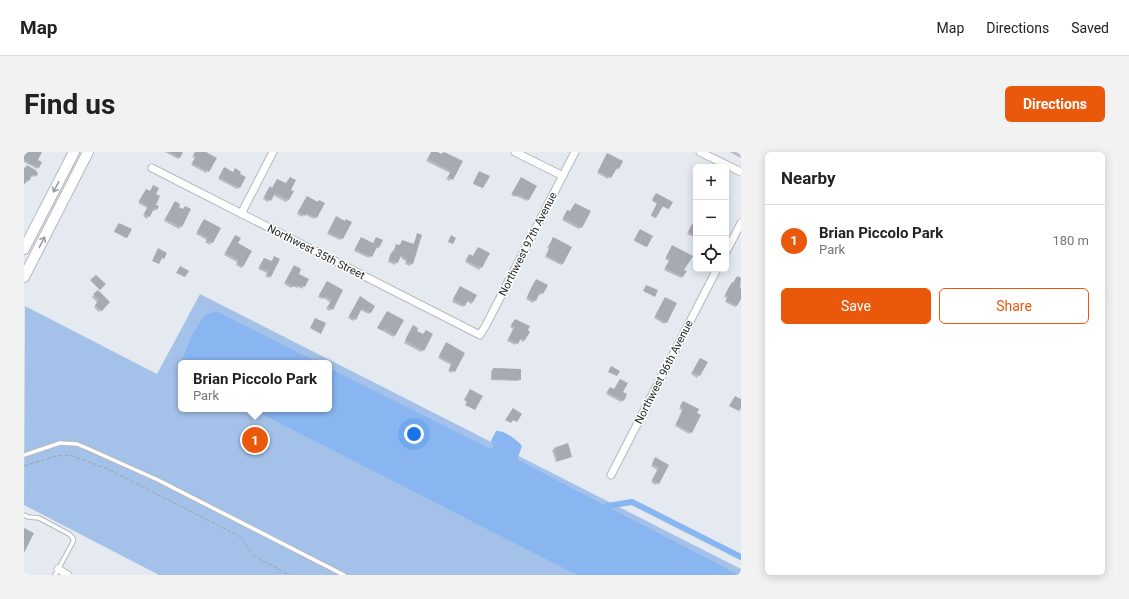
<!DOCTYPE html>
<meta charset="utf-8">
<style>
:root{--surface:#fff;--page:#f2f2f2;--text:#222;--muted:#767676;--line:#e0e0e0;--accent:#ea580c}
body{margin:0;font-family:Roboto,sans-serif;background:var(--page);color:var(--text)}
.controls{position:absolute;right:12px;top:12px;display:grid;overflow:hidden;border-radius:6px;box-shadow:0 2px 10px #0003}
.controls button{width:36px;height:36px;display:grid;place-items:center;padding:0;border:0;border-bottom:1px solid var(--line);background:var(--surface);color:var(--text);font:20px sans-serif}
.you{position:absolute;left:390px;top:282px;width:14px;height:14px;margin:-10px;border:3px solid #fff;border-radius:50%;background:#1a73e8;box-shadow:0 0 0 6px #1a73e833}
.badge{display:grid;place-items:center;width:26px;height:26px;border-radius:50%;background:var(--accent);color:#fff;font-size:13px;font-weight:700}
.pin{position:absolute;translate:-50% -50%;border:2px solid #fff;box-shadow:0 1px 4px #0006}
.popup{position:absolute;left:154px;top:208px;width:154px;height:52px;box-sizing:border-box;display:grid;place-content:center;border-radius:6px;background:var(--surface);filter:drop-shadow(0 1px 3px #0005);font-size:13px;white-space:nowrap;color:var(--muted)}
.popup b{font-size:15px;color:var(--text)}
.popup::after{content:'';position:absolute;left:50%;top:100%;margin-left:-8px;border:8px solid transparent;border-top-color:var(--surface)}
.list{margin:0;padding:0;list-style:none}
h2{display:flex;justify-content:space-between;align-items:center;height:52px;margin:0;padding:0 16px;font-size:17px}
h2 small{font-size:13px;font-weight:400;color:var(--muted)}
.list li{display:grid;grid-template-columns:26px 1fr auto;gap:12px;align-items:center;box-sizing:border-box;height:72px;padding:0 16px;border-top:1px solid var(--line)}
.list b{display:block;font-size:15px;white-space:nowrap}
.list p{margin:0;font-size:13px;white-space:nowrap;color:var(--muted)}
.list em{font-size:13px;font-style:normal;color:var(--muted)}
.actions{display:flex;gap:8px;padding:12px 16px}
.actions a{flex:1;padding:9px 0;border:1px solid var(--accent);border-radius:6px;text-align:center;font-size:14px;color:var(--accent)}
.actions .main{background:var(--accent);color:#fff}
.icon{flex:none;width:22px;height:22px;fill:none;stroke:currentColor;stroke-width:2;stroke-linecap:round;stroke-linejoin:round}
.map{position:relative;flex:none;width:717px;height:423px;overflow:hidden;border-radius:6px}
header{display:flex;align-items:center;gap:24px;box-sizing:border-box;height:56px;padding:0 20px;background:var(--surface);border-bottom:1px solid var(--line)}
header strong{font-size:19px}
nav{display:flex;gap:22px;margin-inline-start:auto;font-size:14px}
.intro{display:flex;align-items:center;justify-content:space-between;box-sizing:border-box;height:96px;padding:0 24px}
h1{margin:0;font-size:28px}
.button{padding:10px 18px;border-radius:6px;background:var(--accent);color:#fff;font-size:14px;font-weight:700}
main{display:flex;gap:24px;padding:0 24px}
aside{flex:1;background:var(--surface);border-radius:6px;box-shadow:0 2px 10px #0003}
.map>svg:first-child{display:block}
.green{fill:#a4c2e9;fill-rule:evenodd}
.water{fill:#89b6f1}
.shadow{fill:#0003}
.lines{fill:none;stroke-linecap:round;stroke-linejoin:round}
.canal{stroke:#89b6f1;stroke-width:6}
.building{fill:#a6aab1}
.service-casing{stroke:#b3b8be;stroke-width:5.5}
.minor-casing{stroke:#b3b8be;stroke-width:9}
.secondary-casing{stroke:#b3b8be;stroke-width:12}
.path{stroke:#9fa3a8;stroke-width:1;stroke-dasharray:4 2;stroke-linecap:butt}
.service{stroke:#fff;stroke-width:3.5}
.minor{stroke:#fff;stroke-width:7}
.secondary{stroke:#fff;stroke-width:10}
.oneway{stroke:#9c9d9e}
.labels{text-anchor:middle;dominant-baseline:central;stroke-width:3;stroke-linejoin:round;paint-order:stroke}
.street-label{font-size:11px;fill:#242628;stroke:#fff}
</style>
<header>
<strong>Map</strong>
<nav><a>Map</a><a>Directions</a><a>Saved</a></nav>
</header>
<div class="intro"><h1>Find us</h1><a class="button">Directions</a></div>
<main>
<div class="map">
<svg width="717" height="423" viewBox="0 0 717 423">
<rect width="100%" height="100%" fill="#e5eaf1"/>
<path class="green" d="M176,142L717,417V423H135L0,353L1,154L133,222ZM157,211H305V257H157Z"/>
<path class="water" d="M192,159L295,211H157L168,183L180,164Z
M305,216L465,296L470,295L467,289L472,279C480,278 494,288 498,294L494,305V308L715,423H553L228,257H305Z"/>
<path class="shadow" d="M0,0H16L12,8L14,15L13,17L0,10Z
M141,0H158L154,7Z
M171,0H181L191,6L182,21L167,13L171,6L168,5Z
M407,0H412L417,3L419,1L437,9L426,29L422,27L426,21L402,9Z
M706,0H717V6Z
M582,4L594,16L592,18L591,17L584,27L573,21Z
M0,17L12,23L10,25L7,24L5,28L0,32Z
M199,18L208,21L211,18L215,35L213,37L194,27Z
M454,21L464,25L458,36L449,32Z
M497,26L504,47L503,49L492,44L491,45L487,43Z
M253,28L262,32L266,38L268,40L264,48L262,50L249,43L244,50L239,47L244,37H248Z
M122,38L130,43V53L132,57L130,59L128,58L123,67L119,64L123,56L114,51Z
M631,43L647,51L644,57L637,54L631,66L627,64L633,52L628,49Z
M281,47L300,51L290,67L280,62L278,65L273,62Z
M151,50L154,55L159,58H166L155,77L140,69Z
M551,52L557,75L555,77L538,68L542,61L543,59L546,60Z
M312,65L318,86L316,88L303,82Z
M178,70L195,76L186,93L181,90L183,88L172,82Z
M94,72L103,86H102L90,80Z
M668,73L671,74L672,73V86L663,82Z
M615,79L628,85L622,95L610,89Z
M394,82L397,83L388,112L386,114L381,112L382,109L378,107V106L376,105L371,113L364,110L366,102L369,100L372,93L375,94L378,90L389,93Z
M211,84L219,114L217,116L212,113L213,110L200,103Z
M529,87L538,112L537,113L521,105L525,97L523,96Z
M336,88L354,95L352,97L351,96L345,106L330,99Z
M454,96L465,102L455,118L441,110L444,105H448Z
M647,97L668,105L659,118L658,125L657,126L640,118L645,109L641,107Z
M250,106L247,124L245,126L241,124L243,121L234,117L240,107L247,110Z
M270,114L273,122L284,127L278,137L275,135L273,136L269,134L267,136L260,132Z
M713,125L717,127L714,135L717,137V148H715L711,155L701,150L703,146L700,145L706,133L709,132Z
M303,130L318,138L306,159L302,157L306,150L299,146L298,147L294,145Z
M510,130L518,141L517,143L514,142L509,151L502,147Z
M435,137L449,150L447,152L442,149L439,155L428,150Z
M74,139L85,150L75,160L70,155L74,151L68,145Z
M336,145L347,160L345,162L336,158L329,169L324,166Z
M641,146L642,170L640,172L630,166Z
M363,160L370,183L369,185L354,176Z
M491,168L501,188L499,190L495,187L491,193L483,189L489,177L486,175Z
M389,174L399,198L397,200L380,191Z
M422,191L440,201L428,221L424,219L427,213L414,206Z
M676,207L682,210L673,226L667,222Z
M469,217L496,227L494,229L467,228V219Z
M596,228L599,248L597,250L582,242L584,238H590Z
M659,250L667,280L665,282L651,274L658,258L655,257Z
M530,297L547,304L545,306L532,310L528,298Z
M630,308L644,313L632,333L627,330L633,318L627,314Z"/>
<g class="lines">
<path class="canal" d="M583,354L608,350L717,405"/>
</g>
<path class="building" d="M0,0L2,2L3,0H18L14,8L18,10L15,16L0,8Z
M146,0H159L156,6Z
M171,0H182L193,6L185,20L168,11L172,4L170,3Z
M407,0H414L417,2L420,0L439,9L429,28L424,25L427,19L404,7Z
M583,1L599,9L595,17L593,16L587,26L574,19Z
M3,13L13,19L12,20L14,21L13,24L9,22L5,29L3,28L1,32L0,31V15L1,16Z
M200,15L209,20L211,16L217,20L216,22L222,25L216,36L195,25Z
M455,19L466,24L459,36L449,31Z
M266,25L272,28L267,38L270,39L265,48L251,41L247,49L240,45L246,34L248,36L253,27L262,31Z
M497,25L513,34L505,48L494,42L493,44L488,41Z
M129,33L135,36L132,42L136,44L132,53L135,54L133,58L130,56L126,65L120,62L124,54L115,49L122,37L126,39Z
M632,41L649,50L645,57L639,54L632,66L627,63L633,51L628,48Z
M283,44L294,50L295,48L301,51L293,66L282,61L281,64L274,60Z
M151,49L156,52L155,55L159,57L161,54L167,57L158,75L141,67Z
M551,51L567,59L558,76L539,66L543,58L546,59Z
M312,64L321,69L322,67L328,70L319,87L304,80Z
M180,67L197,76L189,91L182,88L184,86L173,80Z
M95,71L108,77L103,86L90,79Z
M668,72L672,74V84L664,80Z
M616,77L629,84L623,95L610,88Z
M393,81L398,83L389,112L382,110L383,107L379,106L380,104L377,103L374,111L365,108L368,99L370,100L372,92L376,93L378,88L390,92Z
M211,83L217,86L214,91L228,99L219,115L213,111L215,108L201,101Z
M427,83L432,86L429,92L424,90Z
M337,85L349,91L352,85L359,88L355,96L353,95L348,105L331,97Z
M529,85L548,95L539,112L522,103L526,95L525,94Z
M648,93L669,104L660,118L663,119L659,125L641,116L646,107L642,105Z
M454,95L466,101L458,116L442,108L445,102L449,104Z
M134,96L143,101L140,107L138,106L135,112L128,109Z
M250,104L256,107L247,125L243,122L244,119L235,115L240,106L248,109Z
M270,113L277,117L275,122L285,127L281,135L277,133L276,135L271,133L270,135L261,130Z
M156,114L165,119L161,125L152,121Z
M72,123L82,132L76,138L66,128Z
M713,124L717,126L716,135L717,136V147L713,154L702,148L704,144L701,143L708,130L709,131Z
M512,127L524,133L519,142L516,140L512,149L503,145Z
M303,129L319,138L309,158L304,155L308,148L301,144L300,146L295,143Z
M622,133L634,138L631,145L619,139Z
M436,134L453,143L449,150L444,148L441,154L429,147Z
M74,138L86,150L78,159L71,153L75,148L69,142Z
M336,144L351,154L347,161L338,156L332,168L325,164Z
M641,145L653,151L643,171L631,164Z
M363,159L380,168L371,184L360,176L359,179L353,176Z
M291,166L302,171L297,182L286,176Z
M491,167L506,174L504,178L506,180L501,188L497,186L494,192L484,187L491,175L487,173Z
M389,173L394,176L393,179L399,182L402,178L409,182L400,199L381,188Z
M422,190L441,201L431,220L425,217L428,211L415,204Z
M676,206L684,210L676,224L668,220Z
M587,214L596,219L593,224L584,220Z
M469,216L497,217V228L468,227Z
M596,227L604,231L599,240L603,242L600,249L583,240L586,235L590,237Z
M446,237L459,244L451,258L441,253L443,250L440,248Z
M711,244L717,247V256L715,259L705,254Z
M659,249L675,257L673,261L677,263L668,281L652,272L658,261H657L659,256L656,254Z
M489,256L498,262L493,270L489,268L487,271L481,268Z
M544,291L548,305L534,309L530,296Z
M631,305L645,313L635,332L628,328L635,316L628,312Z
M0,376L10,381L0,401Z"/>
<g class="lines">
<g class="service-casing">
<path id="service" d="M0,303L36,291L53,292L65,297L134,328L320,423
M0,363L4,365L15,366L45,382L49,386V390L31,423"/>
</g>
<g class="minor-casing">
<path id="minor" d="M491,0L539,24
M676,0L717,20
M128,16L456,183L462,173L551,0
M217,62L249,0
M702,100L717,71
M587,323L693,117
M34,417L44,423"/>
</g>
<g class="secondary-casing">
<path id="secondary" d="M0,97L50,0
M0,125L64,0"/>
</g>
<path class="path" d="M0,314L32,304L46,303L84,317L215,384C222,390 224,399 230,404L266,423"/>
<use href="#service" class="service"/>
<use href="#minor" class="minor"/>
<use href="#secondary" class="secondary"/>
</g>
<defs><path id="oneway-shaft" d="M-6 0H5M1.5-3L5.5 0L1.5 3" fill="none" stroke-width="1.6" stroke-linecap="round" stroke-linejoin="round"/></defs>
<g class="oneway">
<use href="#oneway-shaft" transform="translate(32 35) rotate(117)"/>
<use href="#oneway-shaft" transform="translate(18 90) rotate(-63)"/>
</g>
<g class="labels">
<g class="street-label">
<text transform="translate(504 92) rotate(-63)">Northwest 97th Avenue</text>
<text transform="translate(292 100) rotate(27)">Northwest 35th Street</text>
<text transform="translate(640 220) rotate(-63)">Northwest 96th Avenue</text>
</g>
</g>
</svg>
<div class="controls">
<button>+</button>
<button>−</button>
<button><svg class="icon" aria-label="locate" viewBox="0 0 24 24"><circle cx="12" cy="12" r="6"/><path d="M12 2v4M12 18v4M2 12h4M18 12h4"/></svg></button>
</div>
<div class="you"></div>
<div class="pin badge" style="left:231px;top:288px">1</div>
<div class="popup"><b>Brian Piccolo Park</b>Park</div>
</div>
<aside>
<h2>Nearby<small></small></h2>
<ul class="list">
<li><span class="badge">1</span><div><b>Brian Piccolo Park</b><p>Park</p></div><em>180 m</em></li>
</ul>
<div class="actions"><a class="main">Save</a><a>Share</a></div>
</aside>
</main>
